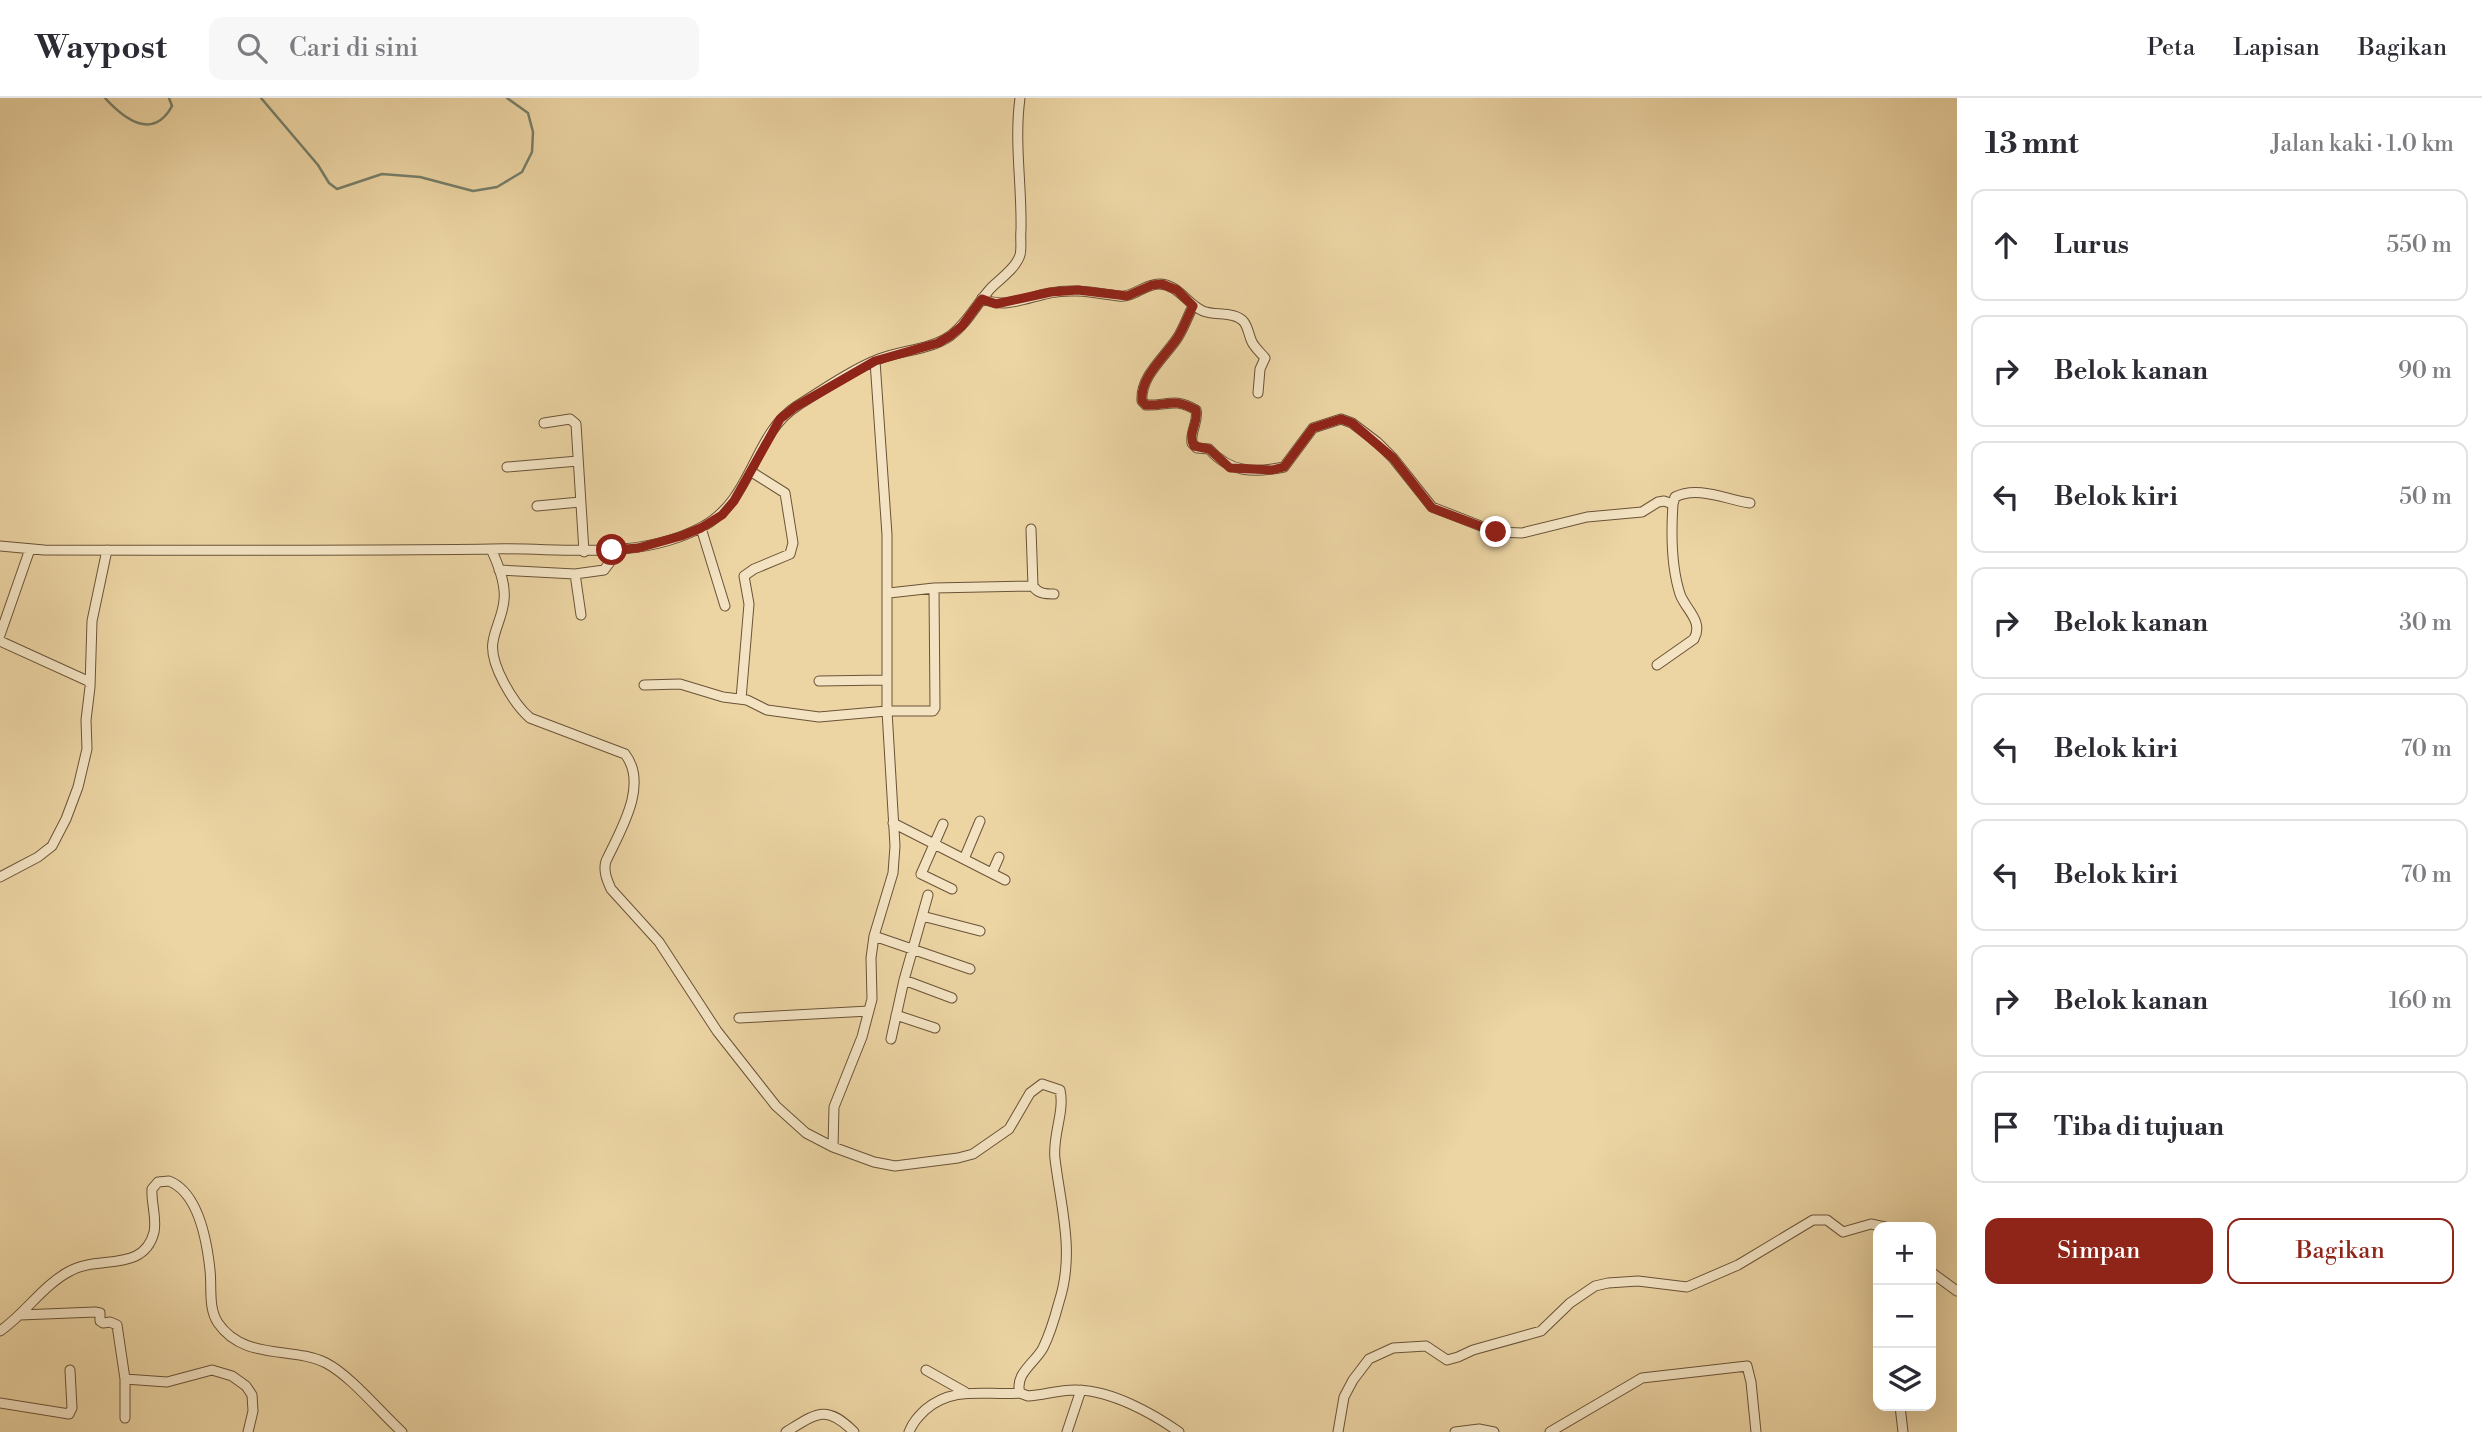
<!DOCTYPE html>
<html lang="id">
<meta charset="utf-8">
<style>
:root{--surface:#fff;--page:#f7f7f7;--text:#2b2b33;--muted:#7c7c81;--line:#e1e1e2;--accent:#8f2418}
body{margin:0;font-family:"Libre Bodoni",serif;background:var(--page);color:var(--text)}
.controls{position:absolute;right:21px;bottom:21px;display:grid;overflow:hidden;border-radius:14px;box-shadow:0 7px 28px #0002}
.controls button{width:63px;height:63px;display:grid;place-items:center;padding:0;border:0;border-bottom:2px solid var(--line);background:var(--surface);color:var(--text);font:35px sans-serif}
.stop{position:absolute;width:21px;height:21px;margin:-16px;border:5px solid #8f2418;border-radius:50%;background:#fff}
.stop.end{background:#8f2418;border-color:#fff;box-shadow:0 2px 7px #0008}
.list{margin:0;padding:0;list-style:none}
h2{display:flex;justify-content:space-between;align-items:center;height:91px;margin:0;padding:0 28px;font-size:30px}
h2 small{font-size:23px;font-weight:400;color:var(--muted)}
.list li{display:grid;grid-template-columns:46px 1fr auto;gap:21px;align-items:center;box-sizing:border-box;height:112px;margin:0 14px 14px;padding:0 14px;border:2px solid var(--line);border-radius:14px}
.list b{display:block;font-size:26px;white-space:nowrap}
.list em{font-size:23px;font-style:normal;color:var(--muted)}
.actions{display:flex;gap:14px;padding:21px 28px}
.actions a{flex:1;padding:16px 0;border:2px solid var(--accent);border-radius:14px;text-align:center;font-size:24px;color:var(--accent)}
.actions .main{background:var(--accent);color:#fff}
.icon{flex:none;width:38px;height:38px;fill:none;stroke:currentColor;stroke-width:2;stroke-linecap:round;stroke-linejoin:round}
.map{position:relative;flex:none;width:1957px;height:1334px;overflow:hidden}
header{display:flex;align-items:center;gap:42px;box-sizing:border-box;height:98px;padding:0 35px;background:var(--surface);border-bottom:2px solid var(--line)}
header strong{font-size:33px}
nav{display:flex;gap:38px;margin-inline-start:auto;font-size:24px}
.search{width:490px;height:63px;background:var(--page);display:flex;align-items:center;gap:18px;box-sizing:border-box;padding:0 24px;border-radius:14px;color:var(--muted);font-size:26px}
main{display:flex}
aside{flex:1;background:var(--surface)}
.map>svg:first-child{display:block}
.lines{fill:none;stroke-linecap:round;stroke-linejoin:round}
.stream{stroke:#757e69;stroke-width:2.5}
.minor-casing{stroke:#6a5337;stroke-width:11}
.minor{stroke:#f3e3c3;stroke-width:9}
.route{stroke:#8f2418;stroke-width:9}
</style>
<header>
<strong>Waypost</strong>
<div class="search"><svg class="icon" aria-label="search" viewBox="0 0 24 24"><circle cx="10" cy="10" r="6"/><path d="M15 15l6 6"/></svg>Cari di sini</div>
<nav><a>Peta</a><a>Lapisan</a><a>Bagikan</a></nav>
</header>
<main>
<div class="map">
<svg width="1957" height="1334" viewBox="0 0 1957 1334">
<rect width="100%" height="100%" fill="#ecd4a3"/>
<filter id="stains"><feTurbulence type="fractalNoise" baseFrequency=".00286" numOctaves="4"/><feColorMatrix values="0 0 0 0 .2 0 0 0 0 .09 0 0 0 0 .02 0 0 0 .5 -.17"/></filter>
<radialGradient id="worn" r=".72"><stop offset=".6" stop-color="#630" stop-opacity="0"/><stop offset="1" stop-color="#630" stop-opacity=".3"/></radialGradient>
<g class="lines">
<path class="stream" d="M105,0C124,21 153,43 172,8L169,0
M261,0L318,67L329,85L337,91L382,76L420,79L473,93L497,89L522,74L532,54L533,34L528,15L507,0"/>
<g class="minor-casing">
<path id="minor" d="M982,200C1003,212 1028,199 1050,195C1073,190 1095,195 1119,198C1133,200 1144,186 1159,186C1178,186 1187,206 1203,213C1215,218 1235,213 1244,224C1248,229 1249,238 1252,244C1255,250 1261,255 1265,260L1260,271L1258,295
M1193,208C1188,218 1184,229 1178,239C1166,258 1140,278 1142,303L1146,307C1168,308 1174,299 1196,312C1199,323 1190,333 1192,345L1197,350L1209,351C1230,375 1254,375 1284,369L1313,330L1341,321L1352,325L1377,344L1393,360L1432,409L1496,434L1522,435L1587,419L1642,414L1658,404L1664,403L1673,406C1671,435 1671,468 1680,496C1685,511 1704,523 1694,541L1657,567
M544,325L570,321L576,326L584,454
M507,369L578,363
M1673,406L1675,399C1698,387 1727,402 1750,405
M537,408L580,404
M701,430L725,508
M1031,431L1033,488
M0,448L44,452C193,452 342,453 491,451C562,449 636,464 702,429C753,402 753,336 797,308C821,293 853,271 879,261C902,252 930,252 950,238C967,226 977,205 991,190C1000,181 1016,170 1020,157C1022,150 1020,140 1021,132C1022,88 1014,44 1020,0
M491,451C498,466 506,485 504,502C503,517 495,530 493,544C489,566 514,606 530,620L625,656C649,687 620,733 606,763C603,773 607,782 611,791L659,844L717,933L776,1008L806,1035L833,1049L874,1064L895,1068L958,1060L973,1056L1009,1031L1030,995L1042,986L1060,992C1065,1014 1052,1038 1055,1061C1061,1110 1075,1155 1059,1204C1055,1219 1050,1236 1043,1250C1035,1265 1014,1276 1020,1295L1028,1298C1045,1297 1061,1291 1078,1292C1112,1293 1152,1315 1179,1334
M499,472L575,476L581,517
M575,476L604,472L619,452
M889,495L934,490L1033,488C1038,496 1046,496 1054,496
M0,537L30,451
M0,543L90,584
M819,583L886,582
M644,587L680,586L723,599L747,602L767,612L819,619L887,613H933L935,610L934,490
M741,601L749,506L744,478L754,471L790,456L793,445L785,395L750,373
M893,725L1005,782
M943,726L921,776L952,791
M964,761L980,723
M992,775L999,759
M0,779L38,759L52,748L66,721L78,689L87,651L86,622L90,589L92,523L107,452
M922,818L980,833
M874,838L970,871
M904,882L952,900
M896,917L935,930
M739,920L869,913
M891,941L904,882L928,797
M833,1049L834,1009L862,939L872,901L871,860L874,838L893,775L895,748L887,613V437L875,263
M1931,1174L1957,1193
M20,1217L95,1214L100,1215V1223L103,1225L110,1224L117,1227L125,1281V1320
M0,1233C25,1216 43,1187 70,1173C98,1157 144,1175 154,1134C157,1120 151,1105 152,1091L158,1084L169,1083C199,1095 207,1144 210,1172C212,1189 208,1210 218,1225C244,1263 292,1248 326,1265C351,1278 380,1314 402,1334
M926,1272L965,1294
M125,1281L167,1284L212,1272L232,1278L246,1288L252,1297L253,1313L248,1334
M0,1305L69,1316L72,1310L70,1272
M1900,1308L1903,1334
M786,1334C817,1315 826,1306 854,1334
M909,1334C913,1324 918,1319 925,1312C954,1287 986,1298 1020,1295
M1067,1334L1081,1292
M1338,1334L1344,1299L1353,1282L1369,1261L1393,1250L1426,1248L1447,1262L1458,1259L1473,1252L1541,1233L1570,1205L1595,1188L1608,1185L1638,1183L1687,1189L1738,1167L1813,1122H1827L1843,1134L1871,1126L1885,1129
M1455,1334L1479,1331L1494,1334
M1550,1334L1642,1280L1747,1268L1751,1284L1756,1334"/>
</g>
<use href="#minor" class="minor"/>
</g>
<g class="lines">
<path class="route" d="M612,452L638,450L681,438L701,430L722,417L734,403L780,321L795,309L875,263L938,245L950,238L962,228L982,201L996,206L1051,194L1078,192L1127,198L1152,187L1162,186L1177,192L1193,208C1188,218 1184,229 1178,239C1166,258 1140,278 1142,303L1146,307C1168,308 1173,299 1196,312C1199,325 1187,335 1194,348L1209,351L1230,370L1272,372L1284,369L1313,330L1341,321L1352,325L1393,360L1432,410L1496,434"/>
</g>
<rect width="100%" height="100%" filter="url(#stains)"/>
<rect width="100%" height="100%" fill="url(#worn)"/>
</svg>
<div class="controls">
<button>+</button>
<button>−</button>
<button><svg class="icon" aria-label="layers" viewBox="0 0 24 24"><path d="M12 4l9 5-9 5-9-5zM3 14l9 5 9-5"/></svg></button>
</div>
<div class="stop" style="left:612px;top:452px"></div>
<div class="stop end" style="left:1496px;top:434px"></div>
</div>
<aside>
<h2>13 mnt<small>Jalan kaki · 1.0 km</small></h2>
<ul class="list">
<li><svg class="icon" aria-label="ahead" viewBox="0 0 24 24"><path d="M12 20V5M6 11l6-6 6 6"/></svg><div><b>Lurus</b></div><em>550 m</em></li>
<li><svg class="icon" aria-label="right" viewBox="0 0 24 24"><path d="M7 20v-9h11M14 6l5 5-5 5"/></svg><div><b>Belok kanan</b></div><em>90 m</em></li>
<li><svg class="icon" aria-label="left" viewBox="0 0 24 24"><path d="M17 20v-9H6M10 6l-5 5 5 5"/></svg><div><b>Belok kiri</b></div><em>50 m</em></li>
<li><svg class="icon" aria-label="right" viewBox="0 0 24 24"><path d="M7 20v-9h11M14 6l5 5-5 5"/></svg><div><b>Belok kanan</b></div><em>30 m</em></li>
<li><svg class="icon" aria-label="left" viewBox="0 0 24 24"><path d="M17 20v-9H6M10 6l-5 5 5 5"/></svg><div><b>Belok kiri</b></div><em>70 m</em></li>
<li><svg class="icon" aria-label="left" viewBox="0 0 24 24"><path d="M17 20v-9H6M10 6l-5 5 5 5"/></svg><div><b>Belok kiri</b></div><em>70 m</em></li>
<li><svg class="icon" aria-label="right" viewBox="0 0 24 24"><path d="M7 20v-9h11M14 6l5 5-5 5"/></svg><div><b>Belok kanan</b></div><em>160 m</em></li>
<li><svg class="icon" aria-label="arrive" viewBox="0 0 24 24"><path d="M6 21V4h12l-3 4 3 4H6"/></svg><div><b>Tiba di tujuan</b></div></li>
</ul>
<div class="actions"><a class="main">Simpan</a><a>Bagikan</a></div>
</aside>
</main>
